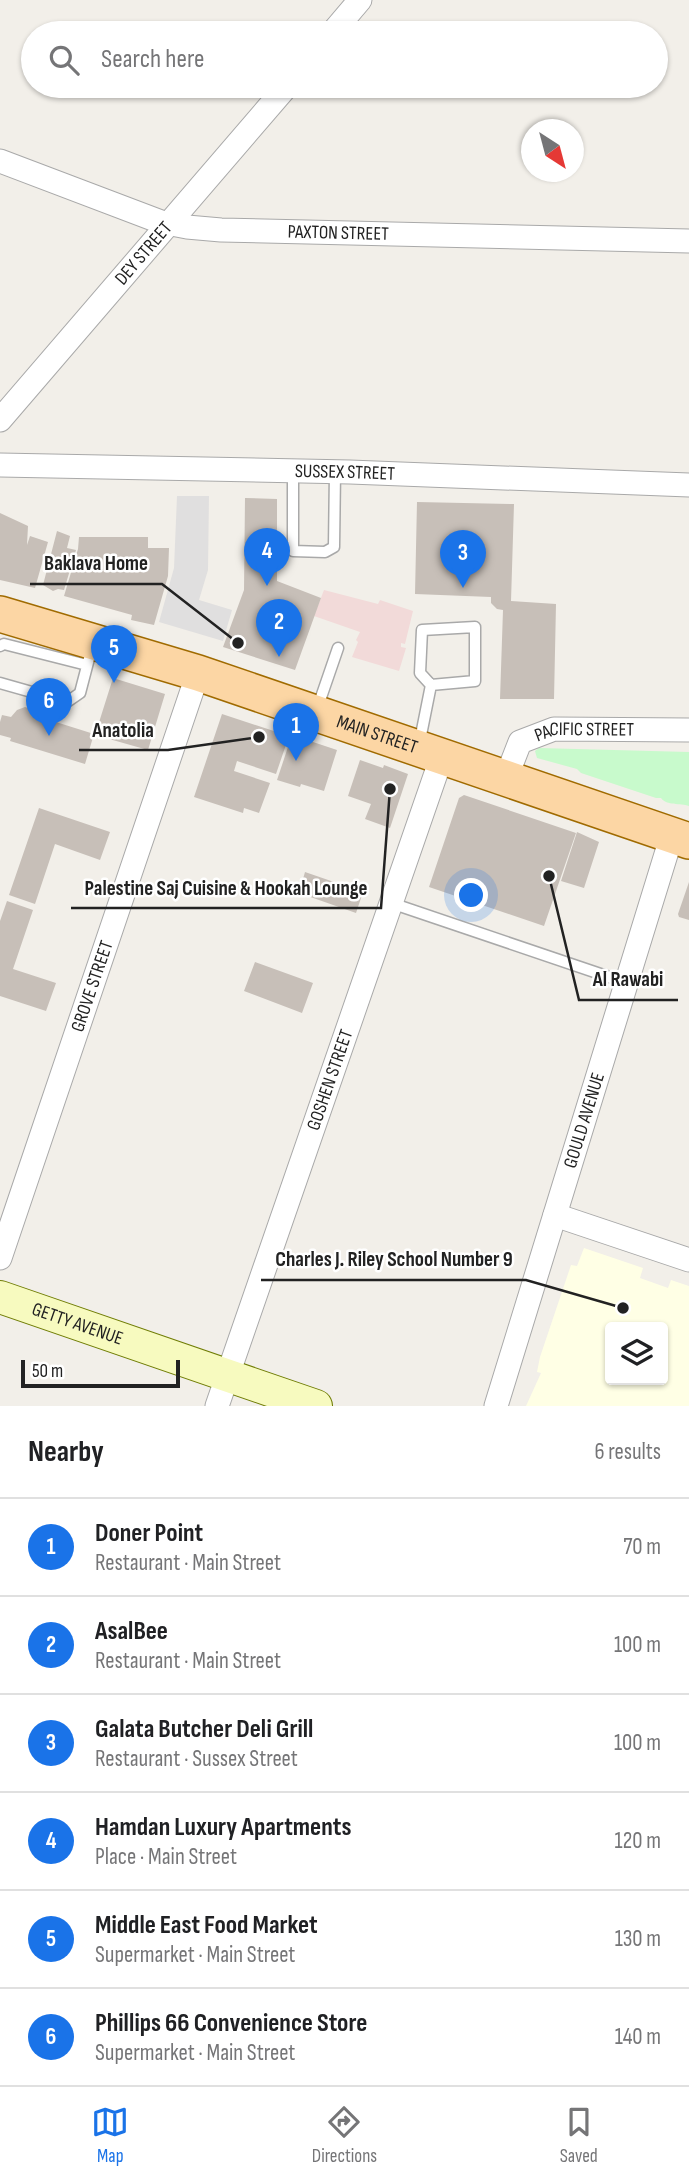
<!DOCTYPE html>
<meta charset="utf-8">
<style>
:root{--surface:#fff;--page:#f2f2f2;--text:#202124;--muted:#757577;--line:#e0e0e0;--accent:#1a73e8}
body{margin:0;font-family:"Sofia Sans Condensed",sans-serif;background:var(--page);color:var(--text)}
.controls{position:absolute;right:21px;bottom:21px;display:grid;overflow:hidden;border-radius:7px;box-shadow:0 2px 5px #0004}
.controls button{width:63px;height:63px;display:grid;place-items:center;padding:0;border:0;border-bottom:2px solid var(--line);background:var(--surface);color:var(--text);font:35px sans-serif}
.compass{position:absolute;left:521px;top:119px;width:63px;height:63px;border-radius:50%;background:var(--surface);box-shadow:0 2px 5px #0004;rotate:144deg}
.scale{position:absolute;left:21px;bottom:18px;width:159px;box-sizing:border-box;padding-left:7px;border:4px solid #222;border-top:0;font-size:19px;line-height:24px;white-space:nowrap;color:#222;-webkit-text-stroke:5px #fff;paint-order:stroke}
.you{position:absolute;left:472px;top:896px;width:24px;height:24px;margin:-18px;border:5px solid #fff;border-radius:50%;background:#1a73e8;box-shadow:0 0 0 10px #1a73e833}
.badge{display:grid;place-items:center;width:46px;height:46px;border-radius:50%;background:var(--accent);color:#fff;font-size:23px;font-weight:700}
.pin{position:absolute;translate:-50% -58px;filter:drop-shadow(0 2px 4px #0008)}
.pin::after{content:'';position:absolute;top:37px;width:24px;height:21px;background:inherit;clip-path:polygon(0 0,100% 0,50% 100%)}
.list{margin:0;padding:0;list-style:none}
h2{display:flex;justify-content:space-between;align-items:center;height:91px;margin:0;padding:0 28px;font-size:30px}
h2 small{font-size:23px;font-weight:400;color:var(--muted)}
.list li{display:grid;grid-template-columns:46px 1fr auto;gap:21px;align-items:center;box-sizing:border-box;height:98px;padding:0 28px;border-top:2px solid var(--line)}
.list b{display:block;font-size:26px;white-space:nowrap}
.list p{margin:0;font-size:23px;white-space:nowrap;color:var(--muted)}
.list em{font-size:23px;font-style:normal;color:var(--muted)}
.icon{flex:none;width:38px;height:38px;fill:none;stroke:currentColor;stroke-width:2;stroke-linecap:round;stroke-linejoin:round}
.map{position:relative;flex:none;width:689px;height:1406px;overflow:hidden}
.search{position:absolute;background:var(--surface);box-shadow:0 2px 5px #0004;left:21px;right:21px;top:21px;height:77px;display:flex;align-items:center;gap:18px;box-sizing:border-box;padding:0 24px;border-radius:38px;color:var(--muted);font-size:26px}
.sheet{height:679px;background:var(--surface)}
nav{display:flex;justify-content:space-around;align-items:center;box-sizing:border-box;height:98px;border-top:2px solid var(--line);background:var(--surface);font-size:19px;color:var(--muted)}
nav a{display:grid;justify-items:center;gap:4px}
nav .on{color:var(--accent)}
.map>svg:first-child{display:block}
.residential{fill:#e0dfdf}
.commercial{fill:#f2dad9}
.education{fill:#ffffe5;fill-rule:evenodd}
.park{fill:#c8facc}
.building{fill:#c7bfb8}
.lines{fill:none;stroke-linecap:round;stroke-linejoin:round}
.lane-casing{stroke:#a9a9a9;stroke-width:13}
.street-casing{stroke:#a9a9a9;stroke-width:25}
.secondary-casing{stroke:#707d05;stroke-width:34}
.primary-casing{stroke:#a06b00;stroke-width:38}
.lane{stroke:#fff;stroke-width:10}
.street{stroke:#fff;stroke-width:23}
.secondary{stroke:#f7fabf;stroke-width:32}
.primary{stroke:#fcd6a4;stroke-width:35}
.labels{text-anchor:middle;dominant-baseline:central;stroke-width:5;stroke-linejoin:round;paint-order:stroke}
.street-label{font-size:19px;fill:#222;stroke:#fff}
.leader{fill:none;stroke:#222;stroke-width:2.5}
.callout-dot{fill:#222;stroke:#fff;stroke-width:2.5}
.callout-label{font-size:21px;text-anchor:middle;font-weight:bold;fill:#222;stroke:#fff;stroke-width:5;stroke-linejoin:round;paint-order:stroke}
</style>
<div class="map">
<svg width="689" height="1406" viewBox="0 0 689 1406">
<rect width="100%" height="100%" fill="#f2efe9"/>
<path class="residential" d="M177,496H209L208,570L199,600L232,610L223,641L159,622L174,568Z"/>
<path class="commercial" d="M324,590L378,604L380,600L413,611L405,644L401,643V647L406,648L399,671L352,657L358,642L356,640L360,632L314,616Z"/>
<path class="education" d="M584,1248L643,1268L640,1278L668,1288L671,1280L689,1286V1406H526L541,1373L537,1372L540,1357L571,1265L577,1266ZM610,1327H663V1380H610Z"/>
<path class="park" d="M539,748L689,752V806C680,803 667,806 661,798H656L581,773L577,769L537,758L535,751Z"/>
<path class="building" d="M245,498L277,499V581L321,598L295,670L223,647L244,590Z
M417,502L514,504L511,601L556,604L554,699H500L503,610L497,609L491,603V597L415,594Z
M0,513L28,526L27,545L30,536L48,542L35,588L0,580Z
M57,531L70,536L67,548L76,550L64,590L58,589L53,591L43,585Z
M79,537H148V548H169L168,576L154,625L131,620L132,615L64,596L78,549Z
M113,678L165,694L148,750L95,735Z
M25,707L35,710L40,717L94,734L85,764L10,741L11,738L0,735V722L2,715L11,717L17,710Z
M222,714L289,736L276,774L237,761L234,771L270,783L259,813L244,808L243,813L194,797Z
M292,735L337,750L324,791L301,784L300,787L277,780Z
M360,760L383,768L384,765L408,774L390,828L365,819L371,804L348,796Z
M464,795L576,833L544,926L429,887L459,798Z
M39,808L110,832L100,860L55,844L35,904L9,895Z
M577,832L599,842L584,888L561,881Z
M305,872L363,892L356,913L299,893Z
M689,882V920L679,917L678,914Z
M7,901L33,910L13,969L56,983L46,1011L0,996V921Z
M255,962L313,983L302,1013L244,991Z"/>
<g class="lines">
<g class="lane-casing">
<path id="lane" d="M293,471V551L325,552L334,547L335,472
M0,646L4,644L87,665
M0,683L67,702L80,693L92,647
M317,709L338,648
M419,745L431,685L475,681V627L422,630L420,673L431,685
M391,903L627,983"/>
</g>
<g class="street-casing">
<g id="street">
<path d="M332,33L360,0"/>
<path id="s1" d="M0,161L161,222L187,227L221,230L689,241"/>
<path id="s2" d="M0,420L287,86"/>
<path id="s3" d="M0,465L350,472L689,485"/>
<path id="s4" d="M506,778L520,742L554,729L689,730"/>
<path d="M555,1215L689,1260"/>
<path id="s5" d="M0,1258L198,673"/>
<path id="s6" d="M217,1406L442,756"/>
<path id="s7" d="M496,1406L672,835"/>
</g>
</g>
<g class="secondary-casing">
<g id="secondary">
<path id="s8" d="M0,1297L316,1406"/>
</g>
</g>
<g class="primary-casing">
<g id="primary">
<path id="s9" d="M0,614L198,673L689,841"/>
</g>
</g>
<use href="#lane" class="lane"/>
<use href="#street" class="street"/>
<use href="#secondary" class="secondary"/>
<use href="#primary" class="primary"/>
</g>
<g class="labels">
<g class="street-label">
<text stroke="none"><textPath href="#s1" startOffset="350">PAXTON STREET</textPath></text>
<text stroke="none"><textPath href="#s2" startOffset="220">DEY STREET</textPath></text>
<text stroke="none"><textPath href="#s3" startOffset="345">SUSSEX STREET</textPath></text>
<text stroke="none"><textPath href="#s9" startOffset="396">MAIN STREET</textPath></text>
<text stroke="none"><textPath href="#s4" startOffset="105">PACIFIC STREET</textPath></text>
<text stroke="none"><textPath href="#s5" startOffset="287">GROVE STREET</textPath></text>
<text stroke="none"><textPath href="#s6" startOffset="345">GOSHEN STREET</textPath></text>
<text stroke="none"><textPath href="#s7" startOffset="299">GOULD AVENUE</textPath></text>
<text stroke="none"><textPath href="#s8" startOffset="82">GETTY AVENUE</textPath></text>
</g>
</g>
<path class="leader" d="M238 643L162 584H30M259 737L168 750H79M390 789L381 908H71M549 876L579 1000H678M623 1308L526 1280H261"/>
<g class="callout-dot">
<circle cx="238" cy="643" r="7"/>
<circle cx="259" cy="737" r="7"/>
<circle cx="390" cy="789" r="7"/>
<circle cx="549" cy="876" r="7"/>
<circle cx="623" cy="1308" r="7"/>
</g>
<g class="callout-label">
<text x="96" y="570">Baklava Home</text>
<text x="123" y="737">Anatolia</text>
<text x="226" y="895">Palestine Saj Cuisine &amp; Hookah Lounge</text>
<text x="628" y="986">Al Rawabi</text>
<text x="394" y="1266">Charles J. Riley School Number 9</text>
</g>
</svg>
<div class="controls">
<button><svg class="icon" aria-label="layers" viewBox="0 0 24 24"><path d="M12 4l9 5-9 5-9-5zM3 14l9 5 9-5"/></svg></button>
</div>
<svg class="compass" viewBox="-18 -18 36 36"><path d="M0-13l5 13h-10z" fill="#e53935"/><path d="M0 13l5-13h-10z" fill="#757577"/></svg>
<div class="scale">50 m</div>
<div class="you"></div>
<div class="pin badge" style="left:296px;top:761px">1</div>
<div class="pin badge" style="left:279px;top:657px">2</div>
<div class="pin badge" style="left:463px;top:588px">3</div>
<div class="pin badge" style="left:267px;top:586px">4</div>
<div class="pin badge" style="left:114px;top:683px">5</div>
<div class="pin badge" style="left:49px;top:736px">6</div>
<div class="search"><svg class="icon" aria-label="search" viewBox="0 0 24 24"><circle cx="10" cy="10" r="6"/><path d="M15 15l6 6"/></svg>Search here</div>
</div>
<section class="sheet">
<h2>Nearby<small>6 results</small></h2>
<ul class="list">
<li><span class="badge">1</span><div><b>Doner Point</b><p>Restaurant · Main Street</p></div><em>70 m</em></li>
<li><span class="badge">2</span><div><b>AsalBee</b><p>Restaurant · Main Street</p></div><em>100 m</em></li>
<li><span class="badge">3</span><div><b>Galata Butcher Deli Grill</b><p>Restaurant · Sussex Street</p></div><em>100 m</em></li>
<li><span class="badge">4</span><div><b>Hamdan Luxury Apartments</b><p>Place · Main Street</p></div><em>120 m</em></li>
<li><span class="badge">5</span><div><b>Middle East Food Market</b><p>Supermarket · Main Street</p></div><em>130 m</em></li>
<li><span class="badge">6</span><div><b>Phillips 66 Convenience Store</b><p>Supermarket · Main Street</p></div><em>140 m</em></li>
</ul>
</section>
<nav>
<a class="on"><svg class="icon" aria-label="map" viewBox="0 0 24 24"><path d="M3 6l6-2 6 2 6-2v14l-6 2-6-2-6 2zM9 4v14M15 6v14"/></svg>Map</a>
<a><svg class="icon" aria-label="directions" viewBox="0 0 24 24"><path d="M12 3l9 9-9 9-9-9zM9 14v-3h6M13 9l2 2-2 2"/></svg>Directions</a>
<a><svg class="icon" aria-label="saved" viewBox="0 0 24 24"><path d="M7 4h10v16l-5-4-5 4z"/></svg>Saved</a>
</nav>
